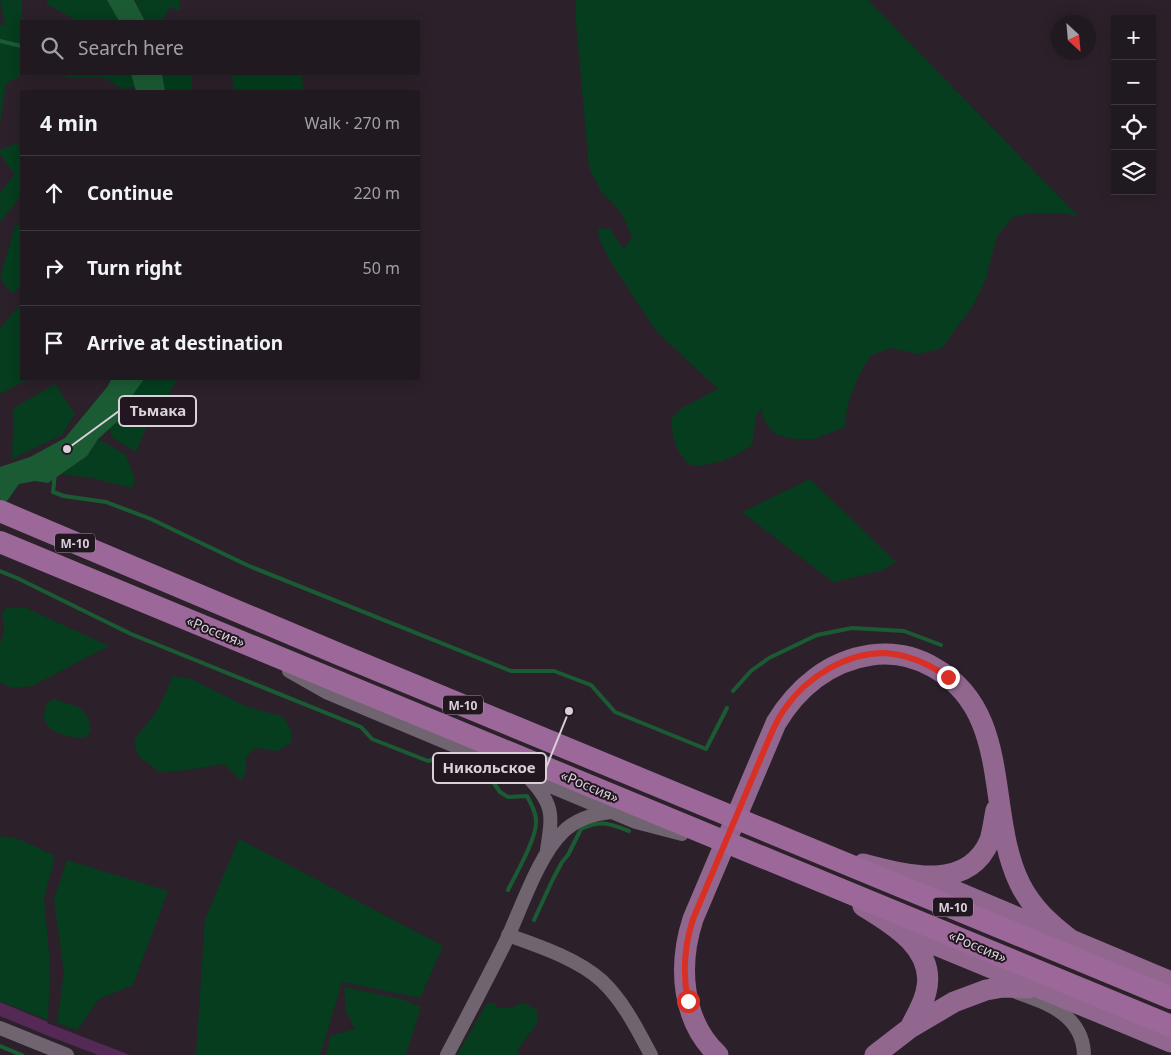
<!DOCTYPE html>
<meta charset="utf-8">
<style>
:root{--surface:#211920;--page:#292229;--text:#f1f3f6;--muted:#a2a0a5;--line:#3e383e}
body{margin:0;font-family:"Noto Sans",sans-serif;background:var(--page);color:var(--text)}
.controls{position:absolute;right:15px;top:15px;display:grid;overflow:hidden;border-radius:0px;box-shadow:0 2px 12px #0003}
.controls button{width:45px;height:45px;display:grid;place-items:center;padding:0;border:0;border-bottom:1px solid var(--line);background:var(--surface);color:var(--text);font:25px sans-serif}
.compass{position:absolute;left:1051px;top:15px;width:45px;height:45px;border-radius:50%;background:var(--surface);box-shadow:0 2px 12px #0003;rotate:154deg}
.stop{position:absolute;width:15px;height:15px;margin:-11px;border:4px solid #d93025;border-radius:50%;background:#fff}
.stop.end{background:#d93025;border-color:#fff;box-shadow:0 1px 5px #0008}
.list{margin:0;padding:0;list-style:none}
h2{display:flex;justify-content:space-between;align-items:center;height:65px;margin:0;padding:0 20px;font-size:21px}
h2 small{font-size:16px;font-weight:400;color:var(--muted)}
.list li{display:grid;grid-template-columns:32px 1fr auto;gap:15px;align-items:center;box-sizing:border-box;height:75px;padding:0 20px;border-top:1px solid var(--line)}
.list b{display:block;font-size:19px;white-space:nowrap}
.list em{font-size:16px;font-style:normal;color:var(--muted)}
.icon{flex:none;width:28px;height:28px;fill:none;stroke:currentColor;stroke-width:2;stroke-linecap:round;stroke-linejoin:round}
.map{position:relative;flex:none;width:1171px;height:1055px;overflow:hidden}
.search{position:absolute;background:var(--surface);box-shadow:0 2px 12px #0003;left:20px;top:20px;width:400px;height:55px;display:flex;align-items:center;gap:12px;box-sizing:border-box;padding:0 18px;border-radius:0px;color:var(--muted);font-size:19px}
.panel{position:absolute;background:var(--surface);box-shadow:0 2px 12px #0003;left:20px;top:90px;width:400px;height:290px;border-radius:0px}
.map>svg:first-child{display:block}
.green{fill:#053d1e}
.water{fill:#1b5b34}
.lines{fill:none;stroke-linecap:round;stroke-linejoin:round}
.stream{stroke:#1b5b34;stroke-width:4}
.building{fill:#552955}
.minor{stroke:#716471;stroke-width:14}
.primary{stroke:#916790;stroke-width:21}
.trunk{stroke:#9c689a;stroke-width:22}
.route{stroke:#d93025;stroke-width:6}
.labels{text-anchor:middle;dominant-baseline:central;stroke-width:4;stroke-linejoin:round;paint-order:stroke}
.shield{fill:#221721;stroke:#a199a1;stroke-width:1}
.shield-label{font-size:12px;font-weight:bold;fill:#d8d1d8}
.street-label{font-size:14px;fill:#d8d1d8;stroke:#221721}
.leader{fill:none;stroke:#d8d1d8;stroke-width:2}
.callout-dot{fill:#d8d1d8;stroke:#221721;stroke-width:2}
.callout{fill:#221721;stroke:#d8d1d8;stroke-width:2}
.callout-label{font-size:15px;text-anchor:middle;font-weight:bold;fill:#d8d1d8}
</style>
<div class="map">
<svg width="1171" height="1055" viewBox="0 0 1171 1055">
<rect width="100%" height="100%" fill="#2c212b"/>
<path class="green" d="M0,0H22V18L26,21H21V74H24L6,83L0,123V24L5,26Z
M47,0H107L119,21H77L47,4Z
M135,0H179L180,11L171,7L164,16V21H145Z
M576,0H868L1078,216L1062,213H1032L1013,217L997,236L985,281L972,307L942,348L919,354L891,348L871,355C857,378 846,399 845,427L815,439H793L775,434L765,422L761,408L756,416L752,445C733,459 714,465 691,466C675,451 673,440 671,419L680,409L718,389L656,331L609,259L600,240L598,228L610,229L623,249L632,238L623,215L601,191L589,167L576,23Z
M60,74H131L135,87L123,89L104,78H69Z
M162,74H192V91H165Z
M232,74H302L303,90L234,91Z
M17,143C23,157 25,181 19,197C15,205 6,214 0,222V192L15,175L0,154V150Z
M21,225V286L12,294L0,278L15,226Z
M21,304V379H28L0,394V328Z
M144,379H177L166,400L146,428L136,452L111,437L110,428L118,421L127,403Z
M55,384L75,414L62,435L12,459L14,408Z
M98,439L126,455L135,480L132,488L92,478L61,474L87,456Z
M810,479L896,562L880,571L833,582L742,512Z
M9,607L26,608L109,646L32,686L13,688L0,683V644L4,632L2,612Z
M172,676L191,679L245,706L284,717L291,731L292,742L278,751L255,748L246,757V771L241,781L224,764L188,770L160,772L138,756L134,740L157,711L167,691Z
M55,699C76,708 87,704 91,731L85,738C72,738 44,733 44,716C44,712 46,707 47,703Z
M0,836L19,839L55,856L44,898L50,965L48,1020L0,1001Z
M239,839L443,946L420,998L342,982L320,1055H196L205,919Z
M67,860L168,891L133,985L99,999L77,1030L57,1023L64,973L54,899Z
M344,987L402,999L421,1007L406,1055H326L330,1036L355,1029L346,1011Z
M487,1003H495L497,1008H510L524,1003L538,1011L537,1023L517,1051L519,1055H457Z"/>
<path class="water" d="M107,0H134L145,21H119Z
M131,74H162L165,91H136Z
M111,379H144L127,403L118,421L98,439L87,456L48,483L35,481L19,484L0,511V467L30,457L65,438L108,386Z"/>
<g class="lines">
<path class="stream" d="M0,41L21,46
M55,473L53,492L64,496L106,502L151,519L249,566L511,671H554L591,685L615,712L706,749L727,708
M0,571L17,578L131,634L361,727L372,739L428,761L447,756L484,769L500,792L508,797L527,796C531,804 537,814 536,823C536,839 516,874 508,890
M733,691L751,671L769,658L817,635L852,628L904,631L941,645
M534,920L553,879L562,862L568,855L581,829C601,820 608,823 629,831
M0,1046L22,1055"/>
</g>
<path class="building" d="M0,1002L48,1022L47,1023L130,1055H98L51,1037L0,1016Z"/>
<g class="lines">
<path class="minor" d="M289,671L326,692L636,822L682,834
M530,779C555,806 552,816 547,850
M508,935C539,946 578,959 602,981C624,1002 637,1029 651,1055
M1016,992C1047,1003 1083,1015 1084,1055
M0,1028L67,1055
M447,1055C466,1019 485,983 503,947C520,913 537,857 563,832C576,819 593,814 611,812"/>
<path class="primary" d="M863,864C906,875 968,893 990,840C993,830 994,820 996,810
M919,876L1171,982
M863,906C893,924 937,950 926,992C923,1005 916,1016 910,1028
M902,931L1171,1042
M718,1055C681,1020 678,965 693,919L776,723C797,688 829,661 871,655C892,652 914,656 933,667C1014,712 985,813 1020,884C1032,908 1050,924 1071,940
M875,1055L910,1028L954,1002L986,990L1003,987L1028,988"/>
<path class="trunk" d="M0,511L341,655L1171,998
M0,542L1171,1026"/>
</g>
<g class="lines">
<path class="route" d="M688,1001C682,972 684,947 693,919L768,741C773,729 778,717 786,707C807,677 846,653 884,653C907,654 929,664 948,677"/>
</g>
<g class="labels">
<g class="shield">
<rect x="55" y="533.5" width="40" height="19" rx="4"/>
<rect x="443" y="695.5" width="40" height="19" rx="4"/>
<rect x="933" y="897.5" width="40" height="19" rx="4"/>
</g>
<g class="shield-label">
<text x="75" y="543">М-10</text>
<text x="463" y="705">М-10</text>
<text x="953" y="907">М-10</text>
</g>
<g class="street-label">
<text transform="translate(216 631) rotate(22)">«Россия»</text>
<text transform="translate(590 786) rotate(23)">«Россия»</text>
<text transform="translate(978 946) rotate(23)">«Россия»</text>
</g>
</g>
<path class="leader" d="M67 449L119 411M569 711L546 768"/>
<g class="callout-dot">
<circle cx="67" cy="449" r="5"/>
<circle cx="569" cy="711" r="5"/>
</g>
<g class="callout">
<rect x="119" y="396" width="77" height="30" rx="5"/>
<rect x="433" y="753" width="113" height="30" rx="5"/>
</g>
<g class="callout-label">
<text x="158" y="416">Тьмака</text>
<text x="489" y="773">Никольское</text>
</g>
</svg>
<div class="controls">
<button>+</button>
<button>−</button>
<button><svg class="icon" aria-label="locate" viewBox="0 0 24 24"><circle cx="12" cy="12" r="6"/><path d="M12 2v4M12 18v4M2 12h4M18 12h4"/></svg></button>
<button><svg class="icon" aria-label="layers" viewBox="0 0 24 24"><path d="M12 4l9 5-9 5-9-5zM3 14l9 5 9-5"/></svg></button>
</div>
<svg class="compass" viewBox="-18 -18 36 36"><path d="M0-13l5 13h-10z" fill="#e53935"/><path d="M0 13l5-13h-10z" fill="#a2a0a5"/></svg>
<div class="stop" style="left:688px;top:1001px"></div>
<div class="stop end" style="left:948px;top:677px"></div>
<div class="search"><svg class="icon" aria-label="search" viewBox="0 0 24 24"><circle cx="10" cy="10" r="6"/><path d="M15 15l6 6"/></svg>Search here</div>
<section class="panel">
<h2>4 min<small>Walk · 270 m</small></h2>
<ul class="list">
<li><svg class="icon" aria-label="ahead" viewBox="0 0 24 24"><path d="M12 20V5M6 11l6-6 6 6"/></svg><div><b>Continue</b></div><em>220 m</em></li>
<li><svg class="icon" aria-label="right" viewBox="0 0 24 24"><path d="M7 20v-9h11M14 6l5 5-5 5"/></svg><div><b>Turn right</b></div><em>50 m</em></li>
<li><svg class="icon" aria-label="arrive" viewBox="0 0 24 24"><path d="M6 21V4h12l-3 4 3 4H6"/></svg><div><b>Arrive at destination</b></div></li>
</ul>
</section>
</div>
